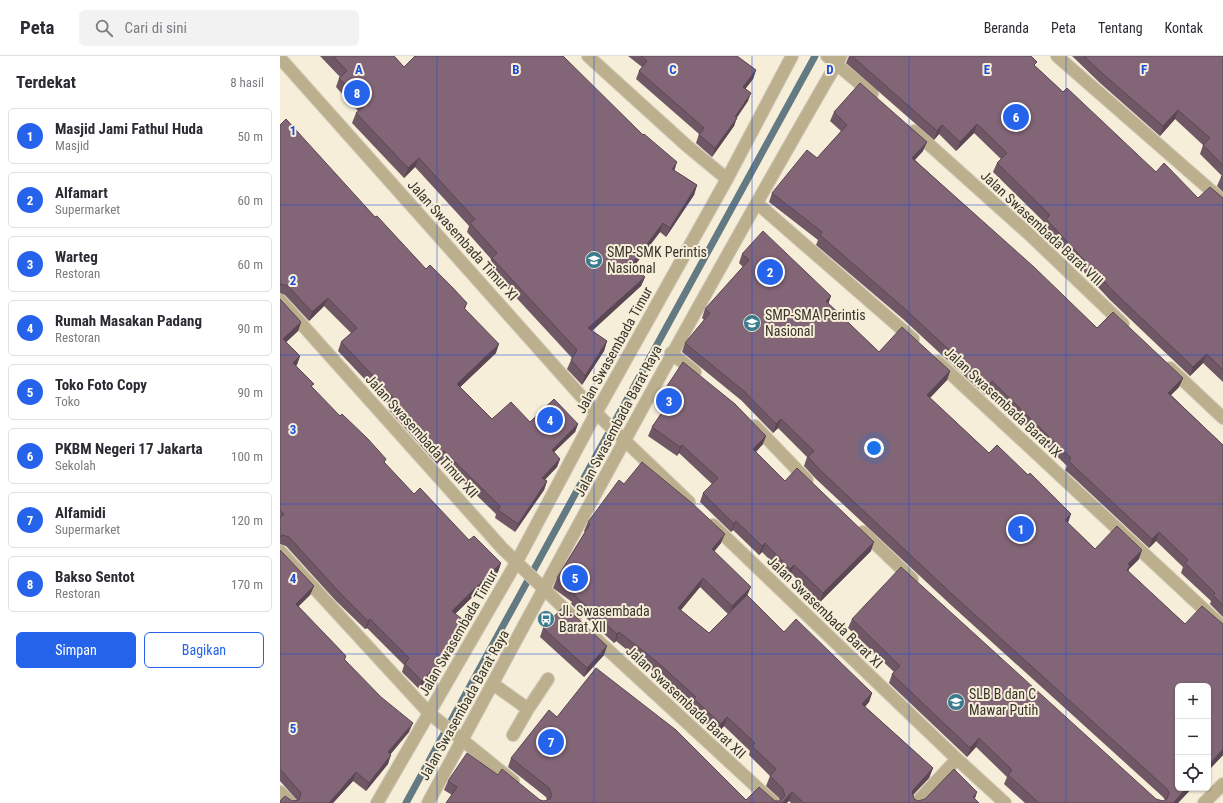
<!DOCTYPE html>
<html lang="id">
<meta charset="utf-8">
<style>
:root{--surface:#fff;--page:#f2f2f3;--text:#2b2b33;--muted:#7c7c81;--line:#e1e1e2;--accent:#2563eb}
body{margin:0;font-family:"Roboto Condensed",sans-serif;background:var(--page);color:var(--text)}
.controls{position:absolute;right:12px;bottom:12px;display:grid;overflow:hidden;border-radius:6px;box-shadow:0 1px 3px #0004}
.controls button{width:36px;height:36px;display:grid;place-items:center;padding:0;border:0;border-bottom:1px solid var(--line);background:var(--surface);color:var(--text);font:20px sans-serif}
.you{position:absolute;left:594px;top:392px;width:14px;height:14px;margin:-10px;border:3px solid #fff;border-radius:50%;background:#1a73e8;box-shadow:0 0 0 6px #1a73e833}
.badge{display:grid;place-items:center;width:26px;height:26px;border-radius:50%;background:var(--accent);color:#fff;font-size:13px;font-weight:700}
.pin{position:absolute;translate:-50% -50%;border:2px solid #fff;box-shadow:0 1px 4px #0006}
.list{margin:0;padding:0;list-style:none}
h2{display:flex;justify-content:space-between;align-items:center;height:52px;margin:0;padding:0 16px;font-size:17px}
h2 small{font-size:13px;font-weight:400;color:var(--muted)}
.list li{display:grid;grid-template-columns:26px 1fr auto;gap:12px;align-items:center;box-sizing:border-box;height:56px;margin:0 8px 8px;padding:0 8px;border:1px solid var(--line);border-radius:6px}
.list b{display:block;font-size:15px;white-space:nowrap}
.list p{margin:0;font-size:13px;white-space:nowrap;color:var(--muted)}
.list em{font-size:13px;font-style:normal;color:var(--muted)}
.actions{display:flex;gap:8px;padding:12px 16px}
.actions a{flex:1;padding:9px 0;border:1px solid var(--accent);border-radius:6px;text-align:center;font-size:14px;color:var(--accent)}
.actions .main{background:var(--accent);color:#fff}
.icon{flex:none;width:22px;height:22px;fill:none;stroke:currentColor;stroke-width:2;stroke-linecap:round;stroke-linejoin:round}
.map{position:relative;flex:none;width:943px;height:747px;overflow:hidden}
header{display:flex;align-items:center;gap:24px;box-sizing:border-box;height:56px;padding:0 20px;background:var(--surface);border-bottom:1px solid var(--line)}
header strong{font-size:19px}
nav{display:flex;gap:22px;margin-inline-start:auto;font-size:14px}
.search{width:280px;height:36px;background:var(--page);display:flex;align-items:center;gap:10px;box-sizing:border-box;padding:0 14px;border-radius:6px;color:var(--muted);font-size:15px}
main{display:flex}
aside{flex:1;background:var(--surface)}
.map>svg:first-child{display:block}
.lines{fill:none;stroke-linecap:round;stroke-linejoin:round}
.stream{stroke:#647a82;stroke-width:7}
.minor-casing{stroke:#d0c9b6;stroke-width:14}
.minor{stroke:#bbaf8e;stroke-width:12}
.wall{fill:#705765;fill-rule:evenodd}
.shaded-wall{fill:#5b4753}
.building{fill:#826576;stroke:#5b4753}
.grid{fill:none;stroke:#1d4ed8;stroke-width:1;stroke-opacity:0.55}
.labels{text-anchor:middle;dominant-baseline:central;stroke-width:4;stroke-linejoin:round;paint-order:stroke}
.street-label{font-size:14px;fill:#37342c;stroke:#f6eed9}
.poi-label{font-size:14px;fill:#37342c;stroke:#f6eed9;text-anchor:start}
.grid-label{font-size:13px;text-anchor:middle;font-weight:bold;fill:#1d4ed8;stroke:#f6eed9;stroke-width:4;stroke-linejoin:round;paint-order:stroke}
</style>
<header>
<strong>Peta</strong>
<div class="search"><svg class="icon" aria-label="search" viewBox="0 0 24 24"><circle cx="10" cy="10" r="6"/><path d="M15 15l6 6"/></svg>Cari di sini</div>
<nav><a>Beranda</a><a>Peta</a><a>Tentang</a><a>Kontak</a></nav>
</header>
<main>
<aside>
<h2>Terdekat<small>8 hasil</small></h2>
<ul class="list">
<li><span class="badge">1</span><div><b>Masjid Jami Fathul Huda</b><p>Masjid</p></div><em>50 m</em></li>
<li><span class="badge">2</span><div><b>Alfamart</b><p>Supermarket</p></div><em>60 m</em></li>
<li><span class="badge">3</span><div><b>Warteg</b><p>Restoran</p></div><em>60 m</em></li>
<li><span class="badge">4</span><div><b>Rumah Masakan Padang</b><p>Restoran</p></div><em>90 m</em></li>
<li><span class="badge">5</span><div><b>Toko Foto Copy</b><p>Toko</p></div><em>90 m</em></li>
<li><span class="badge">6</span><div><b>PKBM Negeri 17 Jakarta</b><p>Sekolah</p></div><em>100 m</em></li>
<li><span class="badge">7</span><div><b>Alfamidi</b><p>Supermarket</p></div><em>120 m</em></li>
<li><span class="badge">8</span><div><b>Bakso Sentot</b><p>Restoran</p></div><em>170 m</em></li>
</ul>
<div class="actions"><a class="main">Simpan</a><a>Bagikan</a></div>
</aside>
<div class="map">
<svg width="943" height="747" viewBox="0 0 943 747">
<rect width="100%" height="100%" fill="#f6eed9"/>
<g class="lines">
<path class="stream" d="M126,747L535,0"/>
<g class="minor-casing">
<path id="minor" d="M308,0L406,89L447,123
M547,0L592,38
M777,0L943,145
M0,2L316,357L409,446
M634,75L750,179L843,268
M478,148L633,283
M0,244L222,492L295,563
M391,297L415,316
M658,306L943,571
M890,312L943,362
M475,370L527,424
M433,469L677,703L725,747
M583,476L632,523
M0,495L149,657L233,725
M314,581L494,747
M213,628L248,653L233,679
M248,653L268,623
M0,736L11,747
M97,747L236,507L316,357L447,123L512,0
M148,747C283,497 418,246 561,0
M636,747L677,703
M924,747L943,728"/>
</g>
<use href="#minor" class="minor"/>
</g>
<path class="wall" d="M40,0H114L124,11L394,114L417,129L414,139L386,181L380,176L354,210L365,221L361,230L312,275L327,285L324,295L302,329L287,313L292,302L208,211L211,203L187,176L189,170L135,111L124,122L72,67L76,57L78,55L56,31L59,22L60,21Z
M348,0H457L476,14L473,23L465,33L468,45L456,62L454,70L432,101L416,87L419,78L356,23L359,15L362,11Z
M569,0H751L755,10L783,36L876,116L918,142H943V326L923,307L910,320L830,244L763,172L765,167L713,116L717,107L721,103L694,77L676,95L659,78L654,84L566,7Z
M792,0H943V136L937,130L941,121L942,120L920,98L923,89L895,63L880,80L820,27Z
M554,56L643,95L635,104L817,272L903,322L899,331L891,339L943,389V561L930,548L931,545L901,517L903,511L876,485L869,492L794,422L785,414L787,410L709,334L705,339L623,263L536,189L538,184L489,146L492,137L537,102L561,75L550,65Z
M0,69L95,161L146,213L187,247L185,253L216,297L180,331L212,363L250,366L298,368L295,376L274,396L280,403L277,411L265,424L267,425L264,434L235,476L215,462L216,458L160,404L157,408L108,353L109,349L58,295L61,286L71,277L44,250L29,265L5,239L0,237Z
M462,198L548,247L599,296L670,315L667,324L650,342L709,397L788,467L815,493L859,503L849,513L848,516L905,568H943V699L928,715L898,732H912L898,747H745L724,728L727,721L696,691L687,701L609,627L612,618L614,616L568,572L572,563L876,743L883,745L885,744L883,741L671,549L536,423L524,410L527,401L498,372L493,377L462,345L402,296L405,287L424,264L422,262L425,253L463,211L459,207Z
M0,243L21,266L18,275L6,286L20,300L16,310L32,332L134,438L189,484L221,507L218,516L175,558L187,567L184,576L171,591L172,592L169,600L139,633L122,616L124,609L87,572L85,573L56,545L6,490L0,488Z
M383,336L483,388L476,396L505,425L591,495L540,546L511,517L507,521L482,496L479,499L453,474L451,476L420,446L423,437L432,428L399,397L397,400L368,380L372,371L387,349L380,344Z
M344,428L441,487L434,496L467,540L504,576L592,637L589,646L585,651L653,712L649,722L633,739L634,743L638,745L695,743L699,747H511L509,745L166,747L172,739L164,734L168,725L218,719L260,744L264,745L267,744L266,741L228,711L231,702L277,661L466,744L500,745L499,742L486,730L490,720L469,699L470,695L444,670L437,678L410,653L412,650L373,615L336,585L334,587L291,548L292,546L273,532L277,522L305,476L304,475L308,466ZM420,531L448,558L429,577L401,554Z
M0,494L34,530L30,539L18,551L66,600L65,604L129,676L110,698L108,708L86,735L73,725L53,747L12,745L17,744L0,725Z
M263,572L324,599L304,621L260,581Z"/>
<path class="shaded-wall" d="M476,14L473,23L460,40L463,31Z
M471,37L468,45L452,69L455,61Z
M898,54L895,63L880,80L883,70Z
M457,62L454,70L432,101L435,92Z
M697,68L694,77L676,95L680,86Z
M662,69L659,78L654,84L657,75Z
M647,86L643,95L628,111L632,102Z
M139,102L135,111L124,122L128,112Z
M397,106L394,116L392,113Z
M417,129L414,139L386,181L390,172Z
M383,167L380,176L349,217L352,208Z
M365,221L361,230L304,282L308,272Z
M551,240L548,249L546,245Z
M48,242L44,250L29,265L32,256Z
M21,266L18,275L0,292L3,283Z
M327,285L324,295L302,329L305,320Z
M219,288L216,297L174,337L177,328Z
M927,298L923,307L910,320L913,311Z
M20,300L17,309L10,315L13,307Z
M670,315L667,324L644,348L647,339Z
M903,322L899,331L884,346L888,337Z
M712,325L709,334L705,339L708,330Z
M501,363L498,372L493,377L496,368Z
M298,368L295,376L268,402L272,394Z
M486,380L483,388L470,402L473,393Z
M402,389L399,397L397,400L400,391Z
M164,395L160,404L157,408L160,399Z
M280,403L277,411L258,430L262,422Z
M267,425L264,434L235,476L238,468Z
M791,458L788,467L785,464Z
M456,465L453,474L451,476L454,468Z
M879,476L876,485L869,492L872,483Z
M445,478L441,487L428,502L432,493Z
M594,486L591,495L540,546L543,537Z
M485,487L482,496L479,499L482,490Z
M862,494L859,503L849,513L847,519L843,523L848,508Z
M221,507L218,516L169,564L172,555Z
M514,509L511,517L507,521L510,513Z
M423,522L420,531L395,561L398,552Z
M34,530L30,539L12,556L16,548Z
M471,531L467,540L449,559L452,550Z
M90,563L87,572L85,573L88,565Z
M187,567L184,576L165,597L168,588Z
M339,576L336,585L334,587L337,578Z
M327,590L324,599L304,621L307,612Z
M172,592L169,600L139,633L142,625Z
M592,637L589,646L578,657L582,648Z
M447,661L444,670L437,678L441,668Z
M133,667L129,676L105,705L108,696Z
M699,682L696,691L687,701L690,692Z
M943,693V699L928,715V710Z
M111,699L108,708L86,735L89,727Z
M653,712L649,722L630,742L629,746L634,733Z
M76,716L73,725L53,747H49Z
M907,732H912L898,747H893Z
M512,736L509,745L507,747H502Z
M697,736L694,746L693,741Z"/>
<path class="building" d="M53,0H114L124,11L135,0H283L363,79L364,78L397,106L392,113L417,129L390,172L383,167L352,208L365,221L308,272L327,285L305,320L291,304L297,294L212,202L217,197L190,167L195,163L139,102L128,112L76,57L85,49L59,22L67,15Z
M361,0H457L476,14L463,31L471,37L455,61L457,62L435,92L419,79L424,72L359,15L367,5Z
M572,0H751L757,6L754,9L783,36L787,32L876,116L884,107L918,142L930,131L943,142V314L927,298L913,311L833,235L766,163L770,159L717,107L727,97L697,68L680,86L662,69L657,75Z
M804,0H943V109L923,89L930,82L898,54L883,70L823,18Z
M580,27L647,86L632,102L754,211L817,272L833,256L903,322L888,337L943,389V549L933,539L935,537L905,507L908,504L879,476L872,483L797,413L789,405L791,402L712,325L708,330L626,254L540,179L542,176L492,137L527,94L537,102L567,69L554,56Z
M6,63L95,161L97,160L146,213L150,209L173,232L187,247L184,252L219,288L177,328L212,363L231,346L250,366L274,343L298,368L272,394L280,403L262,422L267,425L238,468L218,454L220,450L164,395L160,399L111,344L114,342L61,286L77,272L48,242L32,256L8,230L1,228L0,229V69Z
M943,119V123L941,121Z
M483,175L551,240L546,245L599,296L622,271L670,315L647,339L709,397L717,389L748,419L750,417L791,458L785,464L815,493L837,470L862,494L848,508L850,510L847,514L905,568L922,550L943,568V693L928,710V630H898V732H907L893,747H759L728,719L732,714L699,682L690,692L612,618L620,610L572,563L621,511L876,743L883,745L887,743L889,736L886,732L674,540L540,414L528,401L534,395L501,363L496,368L465,336L405,287L430,257L425,253L469,204L462,198Z
M0,243L21,266L3,283L20,300L13,307L34,328L31,330L60,360L62,358L88,383L106,403L104,406L134,438L140,432L189,484L194,480L221,507L172,555L187,567L168,588L172,592L142,625L125,608L129,602L90,563L88,565L60,537L9,481L2,479L0,481V462L4,458L0,454Z
M403,306L455,348L486,380L473,393L505,425L517,412L594,486L543,537L514,509L510,513L485,487L482,490L456,465L454,468L423,437L438,422L402,389L400,391L372,371L392,342L383,336Z
M362,406L413,448L445,478L432,493L471,531L452,550L423,522L398,552L429,577L467,539L504,576L516,563L592,637L582,648L653,712L634,733L632,736L634,743L638,745L645,743L674,713L697,736L693,741L699,747H524L512,736L502,747H166L177,731L168,725L187,697L218,719L222,713L260,744L264,745L270,743L272,739L269,732L231,702L269,654L277,661L316,612L396,674L466,744L479,731L495,745H500L505,740L503,733L490,720L496,713L472,690L475,687L447,661L441,668L414,643L416,641L376,605L339,576L337,578L294,539L296,537L277,522L310,468L308,466L339,424L344,428Z
M0,494L34,530L16,548L66,600L64,603L101,641L133,667L108,696L111,699L89,727L76,716L49,747H0V745L5,740L12,745L19,744L21,737L0,713Z
M284,550L327,590L307,612L263,572Z"/>
<path class="grid" d="M157,0V747M314,0V747M472,0V747M629,0V747M786,0V747M0,149H943M0,299H943M0,448H943M0,598H943"/>
<defs>
<g id="school-disc" transform="scale(0.9)"><circle r="9.5" fill="#3a7c8e" stroke="#f6eed9"/><path d="M0-5L7-2L0 1L-7-2ZM-4 1L0 2.5L4 1V4Q0 6-4 4Z" fill="#fff"/></g>
<g id="bus-disc" transform="scale(0.9)"><circle r="9.5" fill="#3a7c8e" stroke="#f6eed9"/><path d="M-5-6H5V4H4V6H2V4H-2V6H-4V4H-5ZM-3.5-4V0h7V-4ZM-3.5 1.2v1.5H-2V1.2ZM2 1.2v1.5H3.5V1.2Z" fill="#fff"/></g>
</defs>
<g fill-rule="evenodd">
<use href="#school-disc" x="314" y="204"/>
<use href="#school-disc" x="472" y="267"/>
<use href="#bus-disc" x="266" y="563"/>
<use href="#school-disc" x="676" y="646"/>
</g>
<g class="labels">
<g class="street-label">
<text transform="translate(762 172) rotate(43)">Jalan Swasembada Barat VIII</text>
<text transform="translate(183 184) rotate(48)">Jalan Swasembada Timur XI</text>
<text transform="translate(334 294) rotate(-61)">Jalan Swasembada Timur</text>
<text transform="translate(723 346) rotate(43)">Jalan Swasembada Barat IX</text>
<text transform="translate(338 365) rotate(-62)">Jalan Swasembada Barat Raya</text>
<text transform="translate(142 380) rotate(48)">Jalan Swasembada Timur XII</text>
<text transform="translate(545 556) rotate(44)">Jalan Swasembada Barat XI</text>
<text transform="translate(178 577) rotate(-60)">Jalan Swasembada Timur</text>
<text transform="translate(406 646) rotate(43)">Jalan Swasembada Barat XII</text>
<text transform="translate(184 649) rotate(-61)">Jalan Swasembada Barat Raya</text>
</g>
<g class="poi-label">
<text x="327" y="196">SMP-SMK Perintis<tspan x="327" dy="16">Nasional</tspan></text>
<text x="485" y="259">SMP-SMA Perintis<tspan x="485" dy="16">Nasional</tspan></text>
<text x="279" y="555">Jl. Swasembada<tspan x="279" dy="16">Barat XII</tspan></text>
<text x="689" y="638">SLB B dan C<tspan x="689" dy="16">Mawar Putih</tspan></text>
</g>
</g>
<g class="grid-label">
<text x="79" y="18">A</text>
<text x="236" y="18">B</text>
<text x="393" y="18">C</text>
<text x="550" y="18">D</text>
<text x="707" y="18">E</text>
<text x="864" y="18">F</text>
<text x="13" y="79">1</text>
<text x="13" y="229">2</text>
<text x="13" y="378">3</text>
<text x="13" y="527">4</text>
<text x="13" y="677">5</text>
</g>
</svg>
<div class="controls">
<button>+</button>
<button>−</button>
<button><svg class="icon" aria-label="locate" viewBox="0 0 24 24"><circle cx="12" cy="12" r="6"/><path d="M12 2v4M12 18v4M2 12h4M18 12h4"/></svg></button>
</div>
<div class="you"></div>
<div class="pin badge" style="left:741px;top:473px">1</div>
<div class="pin badge" style="left:490px;top:216px">2</div>
<div class="pin badge" style="left:389px;top:345px">3</div>
<div class="pin badge" style="left:270px;top:364px">4</div>
<div class="pin badge" style="left:295px;top:522px">5</div>
<div class="pin badge" style="left:736px;top:61px">6</div>
<div class="pin badge" style="left:271px;top:686px">7</div>
<div class="pin badge" style="left:77px;top:37px">8</div>
</div>
</main>
